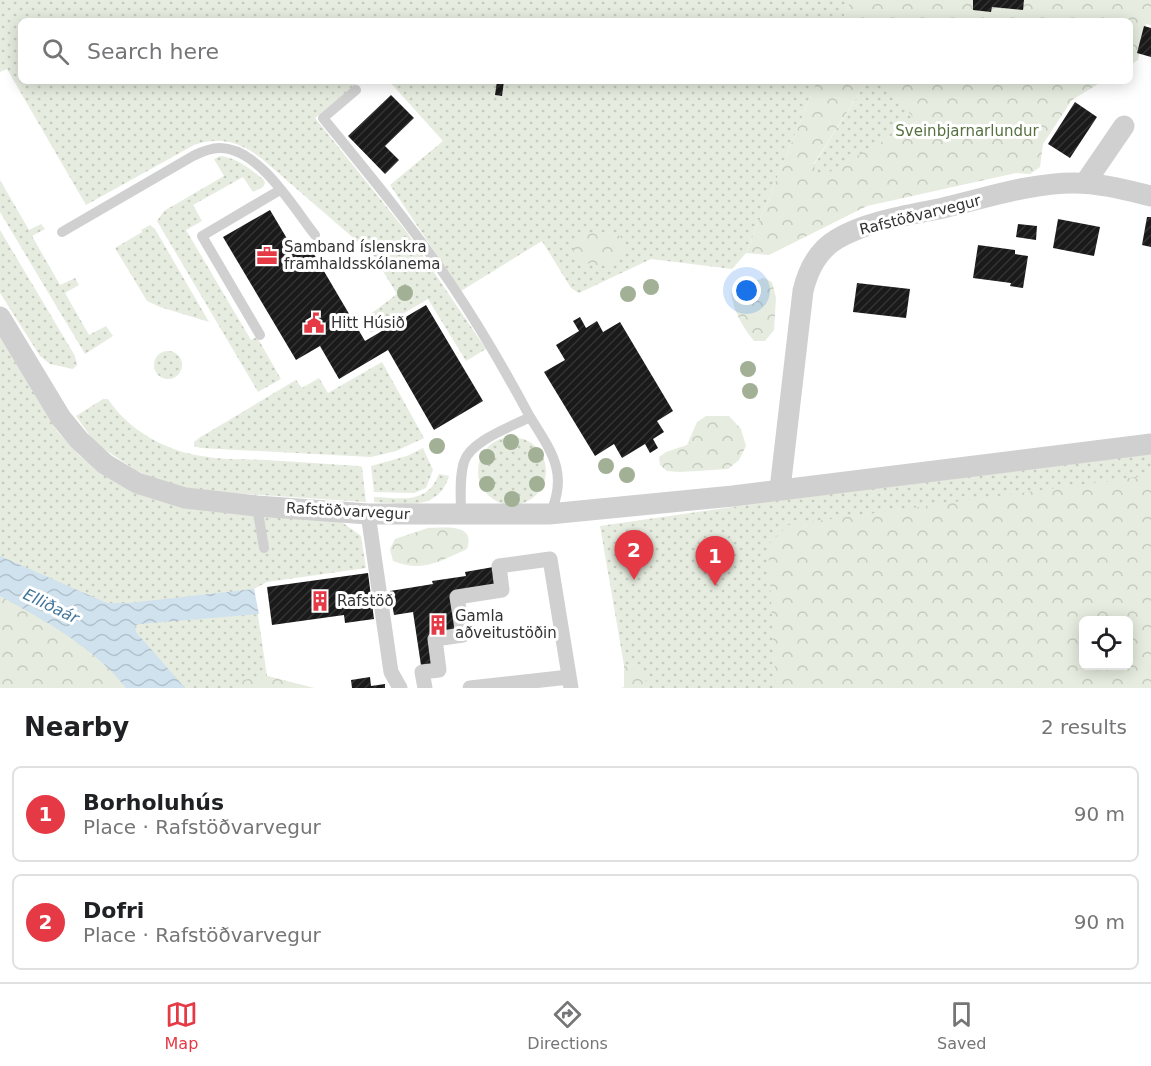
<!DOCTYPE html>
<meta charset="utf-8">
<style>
:root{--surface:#fff;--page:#f6f6f6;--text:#202124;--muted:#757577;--line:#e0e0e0;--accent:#e63946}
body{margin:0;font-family:"DejaVu Sans",sans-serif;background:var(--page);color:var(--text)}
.controls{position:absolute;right:18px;bottom:18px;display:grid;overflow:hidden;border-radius:9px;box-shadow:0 3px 15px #0003}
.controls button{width:54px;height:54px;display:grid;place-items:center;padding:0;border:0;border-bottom:2px solid var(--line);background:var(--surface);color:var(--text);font:30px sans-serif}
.you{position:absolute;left:747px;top:291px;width:21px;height:21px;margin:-15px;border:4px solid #fff;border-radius:50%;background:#1a73e8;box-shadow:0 0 0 9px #1a73e833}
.badge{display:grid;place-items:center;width:39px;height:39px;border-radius:50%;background:var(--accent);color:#fff;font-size:20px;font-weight:700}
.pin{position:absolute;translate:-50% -50px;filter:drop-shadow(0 2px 3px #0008)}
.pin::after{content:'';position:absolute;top:32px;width:21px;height:18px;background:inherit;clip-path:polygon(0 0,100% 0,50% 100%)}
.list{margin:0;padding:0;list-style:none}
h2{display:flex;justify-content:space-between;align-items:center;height:78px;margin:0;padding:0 24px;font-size:26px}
h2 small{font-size:20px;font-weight:400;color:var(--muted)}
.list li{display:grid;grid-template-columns:39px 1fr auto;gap:18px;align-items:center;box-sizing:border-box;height:96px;margin:0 12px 12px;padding:0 12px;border:2px solid var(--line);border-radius:9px}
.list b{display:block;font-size:22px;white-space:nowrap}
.list p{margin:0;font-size:20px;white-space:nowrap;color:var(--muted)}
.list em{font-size:20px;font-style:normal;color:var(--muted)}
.icon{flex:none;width:33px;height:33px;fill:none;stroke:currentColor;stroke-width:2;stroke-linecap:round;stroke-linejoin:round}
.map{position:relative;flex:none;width:1151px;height:688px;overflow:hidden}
.search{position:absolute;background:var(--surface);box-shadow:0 3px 15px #0003;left:18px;right:18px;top:18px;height:66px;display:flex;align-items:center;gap:15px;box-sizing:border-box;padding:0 21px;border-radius:9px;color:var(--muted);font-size:22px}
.sheet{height:294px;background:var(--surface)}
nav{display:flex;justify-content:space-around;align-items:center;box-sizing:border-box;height:84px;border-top:2px solid var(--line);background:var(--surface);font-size:16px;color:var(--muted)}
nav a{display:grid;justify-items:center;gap:3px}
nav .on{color:var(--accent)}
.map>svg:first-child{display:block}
.grass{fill:url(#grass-dots);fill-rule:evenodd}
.forest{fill:url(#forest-crowns);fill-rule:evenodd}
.water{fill:url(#water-waves)}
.building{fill:url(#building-hatch)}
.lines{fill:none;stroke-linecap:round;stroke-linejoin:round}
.service{stroke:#d0d0d0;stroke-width:10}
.pedestrian{stroke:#d0d0d0;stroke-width:15}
.minor{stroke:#d0d0d0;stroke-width:21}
.tree{fill:#a2b095}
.labels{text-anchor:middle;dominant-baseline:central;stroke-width:6;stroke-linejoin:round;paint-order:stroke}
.park-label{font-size:15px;fill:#56703f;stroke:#fff}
.street-label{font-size:15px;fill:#333;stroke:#fff}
.poi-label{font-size:15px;fill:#333;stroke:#fff;text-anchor:start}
.water-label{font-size:16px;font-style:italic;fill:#3f7597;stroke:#fff}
</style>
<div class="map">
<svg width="1151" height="688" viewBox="0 0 1151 688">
<defs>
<pattern id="grass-dots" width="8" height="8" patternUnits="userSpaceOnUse" patternTransform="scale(1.5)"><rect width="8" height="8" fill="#e6ecdf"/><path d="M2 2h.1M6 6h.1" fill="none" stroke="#c6cbc0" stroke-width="1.8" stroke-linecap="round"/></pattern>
<pattern id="forest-crowns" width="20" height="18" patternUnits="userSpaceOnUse" patternTransform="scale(1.5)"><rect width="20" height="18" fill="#e6ecdf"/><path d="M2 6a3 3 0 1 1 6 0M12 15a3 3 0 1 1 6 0" fill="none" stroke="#c6cbc0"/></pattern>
<pattern id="water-waves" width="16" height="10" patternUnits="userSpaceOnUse" patternTransform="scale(1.5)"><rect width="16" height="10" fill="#cfe2ee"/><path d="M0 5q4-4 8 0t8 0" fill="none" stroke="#b2c2cd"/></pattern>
<pattern id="building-hatch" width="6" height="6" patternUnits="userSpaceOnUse" patternTransform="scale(1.5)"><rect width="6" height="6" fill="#1a1a1a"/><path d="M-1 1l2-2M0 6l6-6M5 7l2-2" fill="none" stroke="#333"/></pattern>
</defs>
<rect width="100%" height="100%" fill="#fff"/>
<path class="grass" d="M0,0H851L842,21H21V81H360L315,118L406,231L486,349L466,361L428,299L371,333L364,319L397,294L373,255L261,158C239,142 221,136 194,145L86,205L7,69L0,72Z
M389,81H817L746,253L732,269L651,259L579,293L571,288L542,241L461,291L390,185L443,141Z
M867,81H879L918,120L821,178L813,166Z
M220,156C238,158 250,169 264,180L265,183L263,187L253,192L243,177L193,205L202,221L186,230L251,340L257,337L281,379L258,392L157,221L164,211L224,176L214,159Z
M0,180L29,230L41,224L45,229L32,236L60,285L75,278L79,285L65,293L89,335L106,326L113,336L85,354L0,212Z
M150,225L155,229L209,322L160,307L147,301L115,248L142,232L141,230Z
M0,230L75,356L77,365L73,369L50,364L40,356L0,293Z
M0,337L57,431L80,456L129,490L191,509L339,520L361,536L366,568L267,582L254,589L267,676L314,688H0Z
M154 365a14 14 0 1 1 28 0a14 14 0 1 1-28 0Z
M382,362L424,438L396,451L371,457L201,448L194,446V442L199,438L296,380L302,388L319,378L328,393Z
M103,399H108C127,429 166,451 201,456C222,460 244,459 266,460C297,462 328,464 359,466L362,467L366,502L202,491L163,483L137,471L95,443L76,416Z
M478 471a34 34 0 1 1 68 0a34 34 0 1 1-68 0Z
M423,448L433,470L426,488L414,493L374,492L371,466L407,456Z
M1151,454V688H621L624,687V665L600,526L767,502ZM1084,620H1128V666H1084Z
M439,474L449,476C438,512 404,504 374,502V497C401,498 427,505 439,474Z"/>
<path class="forest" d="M851,0H1151V25L1146,24L1138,60L1130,65V21H842Z
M817,81H867L813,165L821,177L917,121L879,81H1103L1072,100L1043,144L1040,167L1030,174L1016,173L867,206L769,255L746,253Z
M603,232L620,236L625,245C615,273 594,267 572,257C577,233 581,235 603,232Z
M764,278L772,282L776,298L774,330L765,341H754C742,326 734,312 731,293L736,287Z
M706,416H729L741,429L746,446L739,460L728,469L680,472L667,471L660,465L659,457L666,452L687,445L697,422Z
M1151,475V688H776L768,545L788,525ZM1084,620H1128V666H1084Z
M428,528C445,528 476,523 467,549C440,561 423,573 393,561L390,549L395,539Z
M0,596C44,620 95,648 126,688H0Z
M624,665H643L647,688H624Z
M267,676L314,688H235L243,680Z"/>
<path class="water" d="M0,556L107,603H129L254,589L259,614L139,624L135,626L136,632L185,688H126C95,648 44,620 0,596Z"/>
<path class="building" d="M973,0H1024L1023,10L992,7L991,12L973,10Z
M1144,26L1151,28V57L1137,53Z
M497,81H504L502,96L495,95Z
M391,95L414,118L385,146L399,160L385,174L348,136Z
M1075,102L1097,117L1070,158L1048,144Z
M270,210L295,252L308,244L365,341L426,305L483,401L434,430L388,350L339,379L320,346L296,360L223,237Z
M1147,217H1151V247L1142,245Z
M1058,219L1100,227L1094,256L1053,248Z
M1018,224L1037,226L1036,240L1016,237Z
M978,245L1015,250V254L1028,256L1023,288L1010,286L1011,283L973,278Z
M857,283L910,289L906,318L853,312Z
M580,317L586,328L597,321L603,332L620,322L673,411L657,421L664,432L653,439L658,448L650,453L645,444L622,458L614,444L595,456L544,372L565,360L556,345L579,331L573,321Z
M499,566L502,590L457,597L463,635L435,639L439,670L422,672L413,612L394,615L390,591L433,584L432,581L466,576L465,572Z
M368,573L374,619L345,623L344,615L272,625L267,587Z
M370,677L371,686L385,684V688H352L351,680Z"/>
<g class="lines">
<path class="service" d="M356,90L323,118C367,172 412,226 451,284C480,327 506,372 530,417
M62,232L193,156C201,152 210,148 220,148C259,148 293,207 315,235
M260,335L202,236L280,190
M257,506L264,548
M461,515C461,498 459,478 464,462C470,441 511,427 530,417C551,451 569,473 550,514"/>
<path class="pedestrian" d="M368,514L391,672L400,688
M425,688L422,672L439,670L435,639L463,635L457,597L502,590L499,566L550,559L571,688
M470,688L569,677"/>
<path class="minor" d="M1085,183L1124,126
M0,317L61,418L79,440L105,464L137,483L185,498L257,506L368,514H549L733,496L1151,444
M780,489L803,291C808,270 818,250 837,239C867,221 910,215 943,208C986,198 1030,183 1074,183C1100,183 1126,190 1151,196"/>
</g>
<g class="tree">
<circle cx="651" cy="287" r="8"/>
<circle cx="405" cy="293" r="8"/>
<circle cx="628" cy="294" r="8"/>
<circle cx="748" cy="369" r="8"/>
<circle cx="750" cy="391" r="8"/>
<circle cx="511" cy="442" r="8"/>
<circle cx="437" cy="446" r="8"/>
<circle cx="536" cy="455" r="8"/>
<circle cx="487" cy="457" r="8"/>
<circle cx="606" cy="466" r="8"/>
<circle cx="627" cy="475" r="8"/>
<circle cx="487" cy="484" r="8"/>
<circle cx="537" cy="484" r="8"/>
<circle cx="512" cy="499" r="8"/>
</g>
<defs>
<g id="office-bare" transform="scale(1.62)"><path d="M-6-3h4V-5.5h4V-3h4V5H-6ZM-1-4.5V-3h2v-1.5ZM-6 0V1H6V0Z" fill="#e63946" stroke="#fff" stroke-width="2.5" paint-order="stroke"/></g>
<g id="civic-bare" transform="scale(1.62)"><path d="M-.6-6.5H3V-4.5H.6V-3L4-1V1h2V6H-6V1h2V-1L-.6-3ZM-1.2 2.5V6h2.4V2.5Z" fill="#e63946" stroke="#fff" stroke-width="2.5" paint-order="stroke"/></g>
<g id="building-bare" transform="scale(1.62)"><path d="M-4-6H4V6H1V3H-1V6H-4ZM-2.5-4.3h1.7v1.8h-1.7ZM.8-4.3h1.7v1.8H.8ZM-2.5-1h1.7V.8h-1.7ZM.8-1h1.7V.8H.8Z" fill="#e63946" stroke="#fff" stroke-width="2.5" paint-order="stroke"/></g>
</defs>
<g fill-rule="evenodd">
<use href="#office-bare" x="267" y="256"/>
<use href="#civic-bare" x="314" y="323"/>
<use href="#building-bare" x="320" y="601"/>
<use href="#building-bare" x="438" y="625"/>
</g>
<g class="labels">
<g class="park-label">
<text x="967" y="131">Sveinbjarnarlundur</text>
</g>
<g class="street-label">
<text transform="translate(920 215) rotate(-14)">Rafstöðvarvegur</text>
<text transform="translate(348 511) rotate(3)">Rafstöðvarvegur</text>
</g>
<g class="poi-label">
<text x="284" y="247">Samband íslenskra<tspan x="284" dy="17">framhaldsskólanema</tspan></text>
<text x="331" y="323">Hitt Húsið</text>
<text x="337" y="601">Rafstöð</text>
<text x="455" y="616">Gamla<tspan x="455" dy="17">aðveitustöðin</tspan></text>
</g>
<g class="water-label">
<text transform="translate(51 606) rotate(26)">Elliðaár</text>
</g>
</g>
</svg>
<div class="controls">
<button><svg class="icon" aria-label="locate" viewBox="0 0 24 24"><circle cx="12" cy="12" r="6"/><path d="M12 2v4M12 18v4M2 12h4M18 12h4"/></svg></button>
</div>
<div class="you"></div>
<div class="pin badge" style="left:715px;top:586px">1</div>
<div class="pin badge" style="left:634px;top:580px">2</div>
<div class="search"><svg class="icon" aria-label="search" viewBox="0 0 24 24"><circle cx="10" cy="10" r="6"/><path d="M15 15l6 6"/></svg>Search here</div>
</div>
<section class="sheet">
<h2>Nearby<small>2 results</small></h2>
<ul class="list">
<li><span class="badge">1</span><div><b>Borholuhús</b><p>Place · Rafstöðvarvegur</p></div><em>90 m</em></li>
<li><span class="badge">2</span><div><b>Dofri</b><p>Place · Rafstöðvarvegur</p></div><em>90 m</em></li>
</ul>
</section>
<nav>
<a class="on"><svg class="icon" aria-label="map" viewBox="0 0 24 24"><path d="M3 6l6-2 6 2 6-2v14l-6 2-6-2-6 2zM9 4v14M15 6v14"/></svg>Map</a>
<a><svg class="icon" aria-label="directions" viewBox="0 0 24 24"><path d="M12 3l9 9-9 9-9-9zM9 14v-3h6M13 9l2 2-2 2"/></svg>Directions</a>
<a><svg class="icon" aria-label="saved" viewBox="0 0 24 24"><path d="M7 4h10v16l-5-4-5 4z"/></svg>Saved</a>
</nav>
